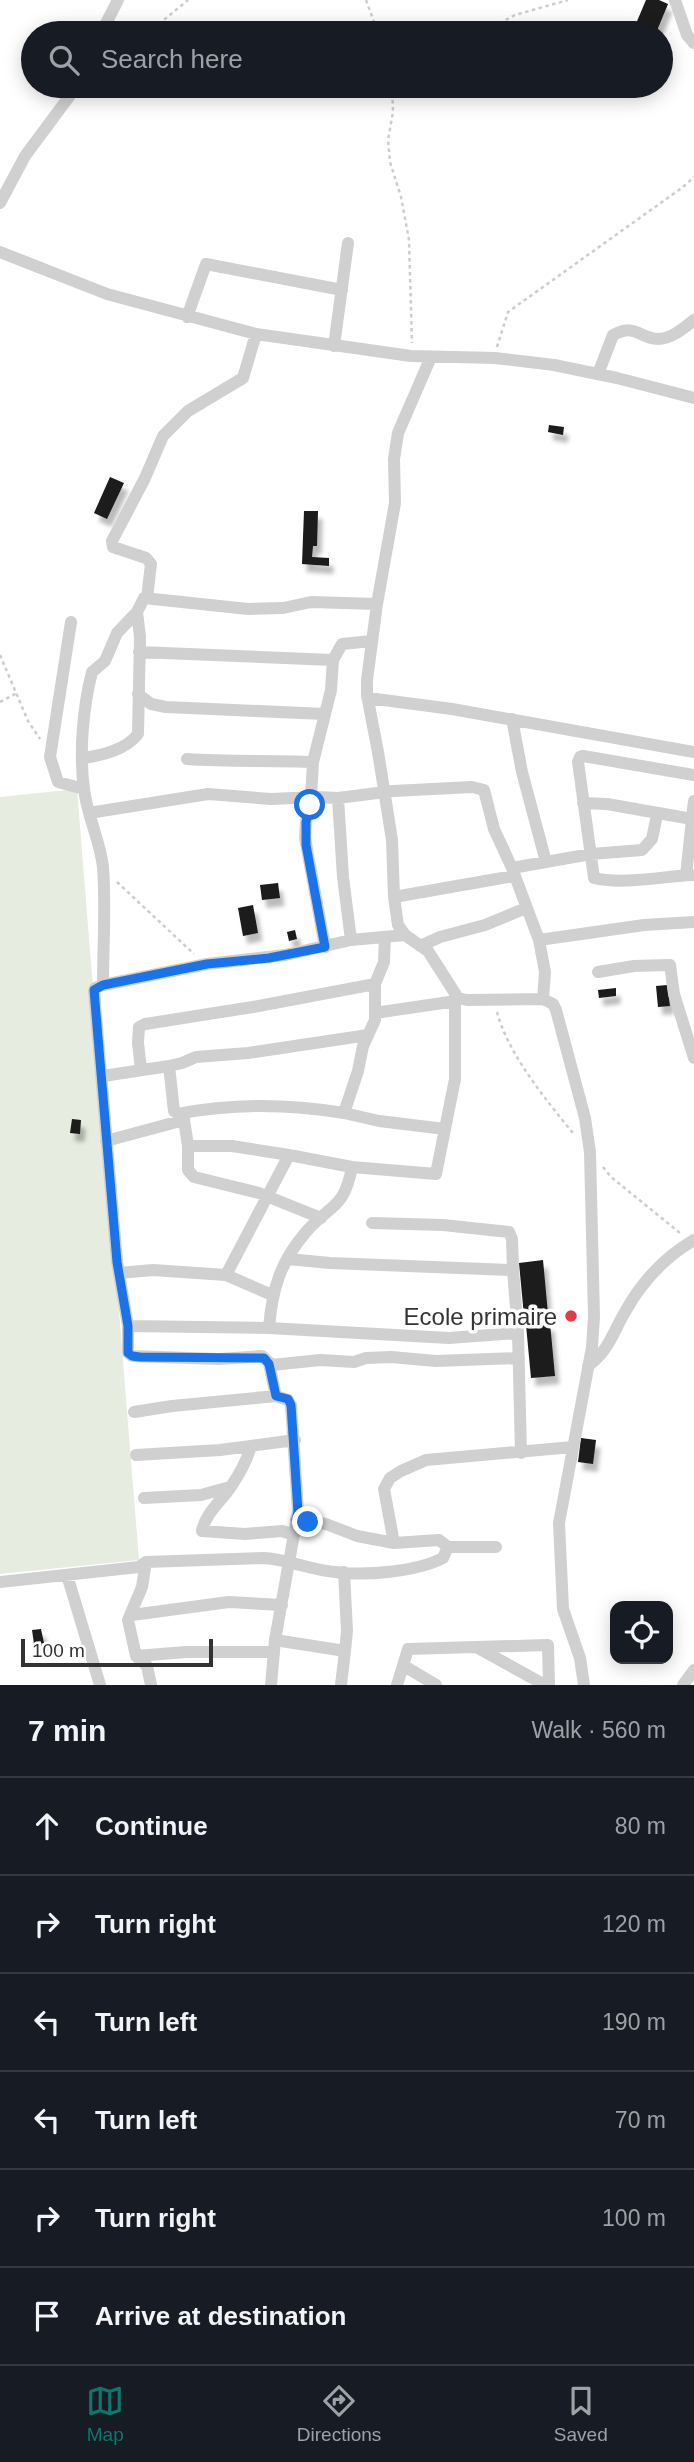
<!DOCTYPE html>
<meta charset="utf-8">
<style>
:root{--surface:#171b24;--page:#20242c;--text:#f1f3f6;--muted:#9ea1a6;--line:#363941;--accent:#0f766e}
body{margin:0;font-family:Helvetica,sans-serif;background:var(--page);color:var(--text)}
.controls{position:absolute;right:21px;bottom:21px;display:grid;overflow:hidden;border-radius:14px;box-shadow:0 4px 18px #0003}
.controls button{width:63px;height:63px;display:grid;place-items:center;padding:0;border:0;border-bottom:2px solid var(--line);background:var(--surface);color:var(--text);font:35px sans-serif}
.scale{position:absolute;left:21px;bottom:18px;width:192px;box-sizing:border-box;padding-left:7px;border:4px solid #333;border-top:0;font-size:19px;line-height:24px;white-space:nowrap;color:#333;-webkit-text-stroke:5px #fff;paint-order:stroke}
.stop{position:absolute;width:21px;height:21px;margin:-16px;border:5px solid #1a73e8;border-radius:50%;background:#fff}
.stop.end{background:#1a73e8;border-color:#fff;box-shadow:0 2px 7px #0008}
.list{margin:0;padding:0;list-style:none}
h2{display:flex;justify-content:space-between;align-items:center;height:91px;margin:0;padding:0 28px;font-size:30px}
h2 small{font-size:23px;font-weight:400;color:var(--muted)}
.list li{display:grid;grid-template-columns:46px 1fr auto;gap:21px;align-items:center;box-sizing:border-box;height:98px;padding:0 28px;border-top:2px solid var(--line)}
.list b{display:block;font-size:26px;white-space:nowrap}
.list em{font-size:23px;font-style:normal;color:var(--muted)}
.icon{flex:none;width:38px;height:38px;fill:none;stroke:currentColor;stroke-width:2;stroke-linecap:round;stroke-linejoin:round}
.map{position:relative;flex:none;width:694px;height:1685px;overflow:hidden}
.search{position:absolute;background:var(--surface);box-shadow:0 4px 18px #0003;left:21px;right:21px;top:21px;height:77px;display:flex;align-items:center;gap:18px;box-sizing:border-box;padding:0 24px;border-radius:38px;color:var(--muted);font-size:26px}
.sheet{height:679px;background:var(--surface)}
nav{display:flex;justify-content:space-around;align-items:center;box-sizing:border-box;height:98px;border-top:2px solid var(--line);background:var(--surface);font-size:19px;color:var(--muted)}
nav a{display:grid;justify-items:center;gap:4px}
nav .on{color:var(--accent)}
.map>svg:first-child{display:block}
.green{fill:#e6ecdf}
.building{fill:#1a1a1a;filter:url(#shadow)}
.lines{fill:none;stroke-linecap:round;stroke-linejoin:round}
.path{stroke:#cdcdcd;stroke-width:2.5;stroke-dasharray:3.5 3.5;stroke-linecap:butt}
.minor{stroke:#d0d0d0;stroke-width:12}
.route{stroke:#1a73e8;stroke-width:9}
.poi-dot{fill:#e63946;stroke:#fff;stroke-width:2.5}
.labels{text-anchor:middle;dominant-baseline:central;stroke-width:7;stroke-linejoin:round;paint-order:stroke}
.poi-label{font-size:24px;fill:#333;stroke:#fff;text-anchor:end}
</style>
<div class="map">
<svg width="694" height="1685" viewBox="0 0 694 1685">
<defs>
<filter id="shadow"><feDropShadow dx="4.5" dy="8" stdDeviation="2" flood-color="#0004"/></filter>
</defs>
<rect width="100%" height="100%" fill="#fff"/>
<path class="green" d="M77,789L139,1560L0,1574V797Z"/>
<path class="building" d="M646,0H659L668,4L656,33H632Z
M549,425L564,427L563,435L548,432Z
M110,477L124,483L107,519L94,513Z
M304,511H318L317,546H313L312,557L329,558V566L302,564Z
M278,883L280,898L262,900L260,885Z
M253,905L258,933L243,936L238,908Z
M295,930L297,939L289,941L287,932Z
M667,985L670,1006L658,1007L656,986Z
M616,988V996L599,998L598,990Z
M72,1119L81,1120L80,1134L70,1133Z
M543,1260L548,1314L524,1316L519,1263Z
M550,1323L555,1376L531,1378L526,1325Z
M581,1438L596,1440L593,1464L578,1462Z
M41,1629L44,1643L34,1644L32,1630Z"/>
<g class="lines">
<path class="path" d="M366,0L378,33
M148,33L188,0
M481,33L515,15L568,0
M392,86L393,112L388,140L390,162L401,197L409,240L412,343
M497,347L508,312L683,187L694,177
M0,655L28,721L40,739
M0,702L17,693
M117,882L194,954
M497,1012C508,1054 546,1100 573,1133
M603,1167L611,1177L680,1233"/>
<path class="minor" d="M675,0L687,35L694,43
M101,33L118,0
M0,203L25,156L77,86
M0,252L107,294L256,334L411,356L495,358L554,365L617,378L694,398
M187,317L206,264L342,290
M334,346L348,243
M431,357L398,433L394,459L395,503L377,604L367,680V695L378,752L392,840L394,897L398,925L405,935L428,951L458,998L467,1000L543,999L553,1004L556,1010L585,1118L590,1152L594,1317L592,1347L559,1523L563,1609L580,1658L584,1685
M598,374L613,335C637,323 638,338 658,339C671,339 684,328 694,320
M147,598L151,564L146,558L113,547L112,541L145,478L163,436L188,411L243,378L256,334
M377,604L311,602L283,608L248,609L144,598L137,612L117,633L105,661L92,672C83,707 79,753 84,789C87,816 100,840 103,867C106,906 103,945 103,985L207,964L285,955L351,940L405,935
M71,622L50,757L58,782L84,789
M139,652L333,660
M138,694L151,704L166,707L325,714
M368,698L452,709L694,752
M512,719L522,772L546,862
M84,758C102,755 126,750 138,734L140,637L137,612
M187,759C229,762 271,760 313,762
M694,775L583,756L580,757L578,762L594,878C622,885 664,876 694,875
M338,798L393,791L472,787L484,790L494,829L512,868L539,940L545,972L543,999
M583,803L607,804L692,819
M89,813L208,794L271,799L316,797L338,798L343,877L351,940
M512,868L591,854L642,850L652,839L657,815
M686,875L694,801
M394,897L514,876
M539,940L644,925L694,922
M420,946L440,937L485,925L526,908
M325,947L305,838L306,822L311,797L313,762L331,690L333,660L342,644L372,641
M598,972L634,966L670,965L674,994L694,1058
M103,985L95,988L94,991L117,1262L128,1326V1353L132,1356L219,1359L262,1356L272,1365L320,1360L354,1362L366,1358L391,1357L436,1361L519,1358
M375,1013L456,1001
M169,1066L182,1063L196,1057L248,1053L368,1035
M141,1070L138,1043L139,1027L145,1024L253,1007L375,984
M103,1076L169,1066L174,1111L178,1114C233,1103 289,1104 344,1113L358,1071L363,1046L375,1020V984L384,962L385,937
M183,1113L188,1146V1170L194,1177L259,1193L321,1218
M344,1113L379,1121L445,1129
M106,1141L184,1120
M188,1146H232L289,1155
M372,1223L443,1225L509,1232L512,1239L513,1270
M288,1259L330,1263L513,1270L518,1333
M119,1273L153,1270L226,1275L272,1295
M226,1275L289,1155L352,1167L436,1174L455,1079V996
M128,1326L269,1328L449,1338L518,1333L521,1453
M269,1328C272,1290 280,1262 306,1232C330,1204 344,1210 352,1167
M269,1364L276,1396L288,1400L291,1405L298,1512L275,1640L271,1685
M588,1366C610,1349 612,1334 625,1312C641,1283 665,1257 694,1240
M134,1412L172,1406L276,1396
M251,1446C247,1461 239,1475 230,1488C221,1501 205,1514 202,1531L245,1534L282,1531L294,1535
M136,1455L220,1450L295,1440
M144,1498L201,1495L230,1487
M296,1520L326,1524L357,1536L394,1543L384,1489L390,1478L401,1471L426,1460L573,1447
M394,1543L439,1540L448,1547H496
M146,1562L142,1587L128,1620L136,1656L147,1666L151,1685
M344,1572L347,1631L345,1651
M67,1575L100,1685
M0,1582L139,1567L146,1562L265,1558C289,1560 311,1570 335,1572C365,1576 416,1572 443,1558L448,1547
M132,1615L229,1602L282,1605
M275,1640L345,1651L341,1685
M478,1648L545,1685
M136,1656L186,1652H274
M404,1666L436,1685
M397,1685L408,1649L548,1645L549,1685
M683,1685L694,1670"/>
</g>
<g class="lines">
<path class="route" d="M308,1522L296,1520L298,1512L291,1405L288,1399L276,1396L269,1364L264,1358L140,1357L132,1356L128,1353V1326L117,1262L94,990L103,985L207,964L269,958L325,947L306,845V822L310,805"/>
</g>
<circle class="poi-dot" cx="571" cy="1316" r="7"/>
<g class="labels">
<g class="poi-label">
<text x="557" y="1316">Ecole primaire</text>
</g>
</g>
</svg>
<div class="controls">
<button><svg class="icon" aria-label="locate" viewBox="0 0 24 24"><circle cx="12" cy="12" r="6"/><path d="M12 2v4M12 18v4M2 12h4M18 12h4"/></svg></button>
</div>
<div class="scale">100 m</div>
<div class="stop" style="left:310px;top:805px"></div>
<div class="stop end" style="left:308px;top:1522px"></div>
<div class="search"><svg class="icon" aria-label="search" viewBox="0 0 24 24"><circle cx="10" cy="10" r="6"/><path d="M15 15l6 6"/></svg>Search here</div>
</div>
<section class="sheet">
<h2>7 min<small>Walk · 560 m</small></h2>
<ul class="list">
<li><svg class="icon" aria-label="ahead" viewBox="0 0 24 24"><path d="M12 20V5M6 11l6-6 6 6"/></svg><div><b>Continue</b></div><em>80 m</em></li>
<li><svg class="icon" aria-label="right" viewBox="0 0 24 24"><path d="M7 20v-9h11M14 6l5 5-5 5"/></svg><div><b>Turn right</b></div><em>120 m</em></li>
<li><svg class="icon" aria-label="left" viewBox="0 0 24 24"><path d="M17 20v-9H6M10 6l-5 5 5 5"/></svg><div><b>Turn left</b></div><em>190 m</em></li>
<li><svg class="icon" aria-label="left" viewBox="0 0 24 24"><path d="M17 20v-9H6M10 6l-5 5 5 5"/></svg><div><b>Turn left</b></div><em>70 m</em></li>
<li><svg class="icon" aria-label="right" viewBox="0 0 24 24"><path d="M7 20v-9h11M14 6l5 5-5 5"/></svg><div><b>Turn right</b></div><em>100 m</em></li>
<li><svg class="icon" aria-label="arrive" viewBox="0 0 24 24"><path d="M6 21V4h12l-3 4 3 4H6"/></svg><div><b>Arrive at destination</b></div></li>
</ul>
</section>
<nav>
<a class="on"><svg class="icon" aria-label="map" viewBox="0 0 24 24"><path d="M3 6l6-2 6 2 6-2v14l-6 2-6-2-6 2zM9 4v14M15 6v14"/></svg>Map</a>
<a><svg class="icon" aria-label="directions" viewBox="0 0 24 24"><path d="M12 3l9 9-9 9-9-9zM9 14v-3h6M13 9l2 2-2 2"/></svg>Directions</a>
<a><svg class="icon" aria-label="saved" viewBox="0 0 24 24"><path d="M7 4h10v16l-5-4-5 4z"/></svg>Saved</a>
</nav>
